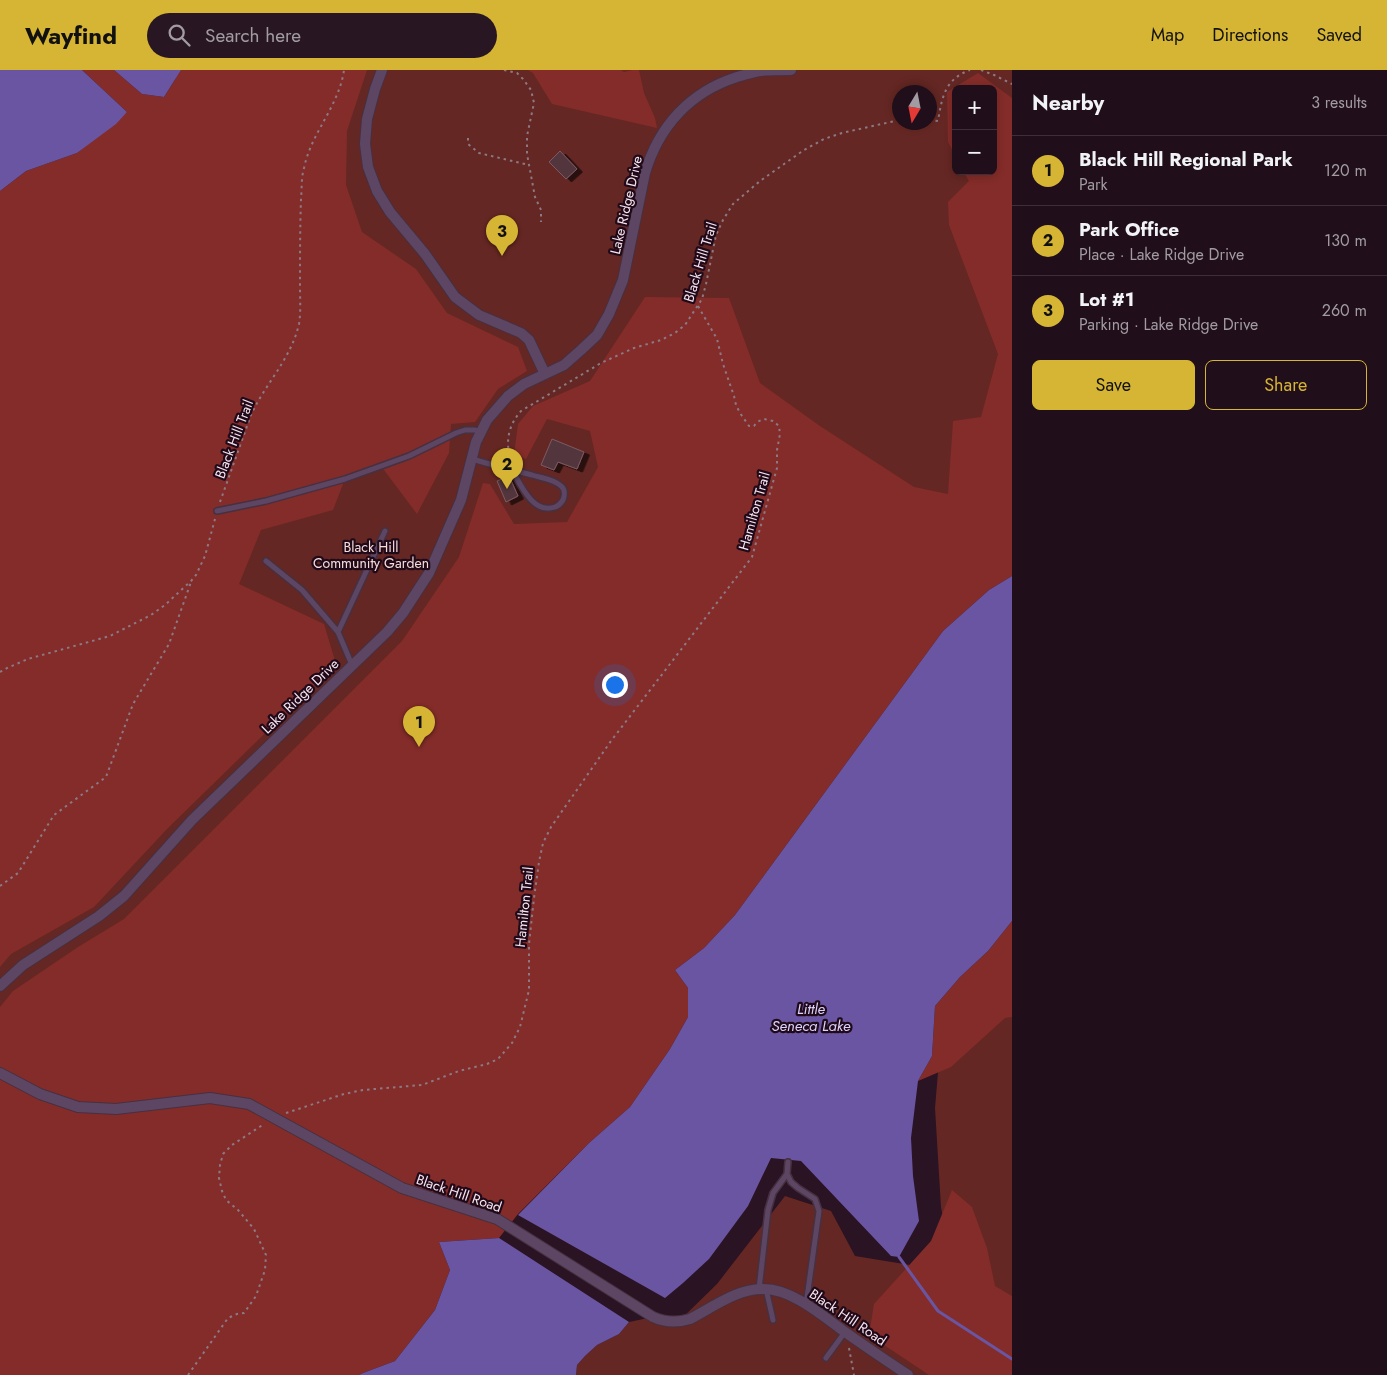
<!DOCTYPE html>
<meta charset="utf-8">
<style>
:root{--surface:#200e1a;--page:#281723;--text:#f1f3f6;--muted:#a29ca2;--line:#3d2e39;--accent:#d6b534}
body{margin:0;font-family:Jost,sans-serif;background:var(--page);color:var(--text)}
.controls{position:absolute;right:15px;top:15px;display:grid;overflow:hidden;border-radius:8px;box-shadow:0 2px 8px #0003}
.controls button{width:45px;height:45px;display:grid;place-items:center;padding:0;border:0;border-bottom:1px solid var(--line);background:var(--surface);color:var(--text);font:25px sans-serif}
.compass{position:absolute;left:892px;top:15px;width:45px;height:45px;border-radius:50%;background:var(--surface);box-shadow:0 2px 8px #0003;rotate:190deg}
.you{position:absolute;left:614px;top:614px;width:18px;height:18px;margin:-12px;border:4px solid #fff;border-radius:50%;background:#1a73e8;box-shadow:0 0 0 8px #1a73e833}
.badge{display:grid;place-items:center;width:32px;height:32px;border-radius:50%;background:var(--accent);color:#111;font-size:16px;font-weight:700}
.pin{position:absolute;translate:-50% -41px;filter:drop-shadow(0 1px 2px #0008)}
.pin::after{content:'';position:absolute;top:26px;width:18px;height:15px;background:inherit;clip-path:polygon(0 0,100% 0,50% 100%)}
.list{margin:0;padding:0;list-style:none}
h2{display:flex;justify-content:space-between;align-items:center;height:65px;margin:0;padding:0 20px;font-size:21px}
h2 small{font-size:16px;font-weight:400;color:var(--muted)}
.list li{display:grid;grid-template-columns:32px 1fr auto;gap:15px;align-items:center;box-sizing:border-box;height:70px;padding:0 20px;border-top:1px solid var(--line)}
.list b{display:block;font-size:19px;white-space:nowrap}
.list p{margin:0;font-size:16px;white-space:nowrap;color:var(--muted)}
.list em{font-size:16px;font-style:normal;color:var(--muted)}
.actions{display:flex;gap:10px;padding:15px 20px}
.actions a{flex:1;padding:11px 0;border:1px solid var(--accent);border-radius:8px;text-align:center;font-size:18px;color:var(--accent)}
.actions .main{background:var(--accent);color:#111}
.icon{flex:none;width:28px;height:28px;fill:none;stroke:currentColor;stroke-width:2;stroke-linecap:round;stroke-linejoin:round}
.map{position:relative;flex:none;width:1012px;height:1305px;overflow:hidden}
header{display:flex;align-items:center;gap:30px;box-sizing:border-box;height:70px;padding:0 25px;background:var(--accent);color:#111}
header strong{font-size:24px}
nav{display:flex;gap:28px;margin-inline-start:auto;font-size:18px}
.search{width:350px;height:45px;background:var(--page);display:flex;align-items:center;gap:12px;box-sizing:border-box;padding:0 18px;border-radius:28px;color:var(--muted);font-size:19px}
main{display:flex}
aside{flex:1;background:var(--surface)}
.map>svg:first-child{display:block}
.green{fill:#652723;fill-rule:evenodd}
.forest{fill:#842c29}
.water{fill:#6a55a3}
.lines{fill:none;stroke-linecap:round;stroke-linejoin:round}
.stream{stroke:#6a55a3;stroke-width:3}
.building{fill:#53353d;stroke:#7c5a63;filter:url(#shadow)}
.service-casing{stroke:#473040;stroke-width:8}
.minor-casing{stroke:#473040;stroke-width:12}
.path{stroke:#8d7986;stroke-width:2;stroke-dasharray:2.5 4;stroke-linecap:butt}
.service{stroke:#5c4664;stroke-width:5}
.minor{stroke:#5c4664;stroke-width:10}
.labels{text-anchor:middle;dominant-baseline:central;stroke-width:4.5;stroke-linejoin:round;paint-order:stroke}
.street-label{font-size:14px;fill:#f6e5ef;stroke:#200a19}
.park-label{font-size:14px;fill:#f7dcd9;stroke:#200a19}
.water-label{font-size:15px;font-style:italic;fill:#dbd2fe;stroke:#200a19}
</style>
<header>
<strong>Wayfind</strong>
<div class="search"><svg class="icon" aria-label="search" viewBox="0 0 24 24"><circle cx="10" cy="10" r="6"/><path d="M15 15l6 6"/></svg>Search here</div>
<nav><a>Map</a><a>Directions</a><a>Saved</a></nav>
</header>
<main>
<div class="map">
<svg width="1012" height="1305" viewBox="0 0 1012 1305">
<defs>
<filter id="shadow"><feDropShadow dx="5.5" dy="3" stdDeviation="0" flood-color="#0009"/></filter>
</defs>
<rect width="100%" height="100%" fill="#2a1323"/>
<path class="green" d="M177,0H1012V489L0,1305V190L168,51ZM956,19H993V101H956ZM899,22H929V52H899Z
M1012,872V1305H576L577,1295L585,1286L597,1275L619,1264L629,1252L653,1247L678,1252L717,1214L785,1126L831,1141L855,1186L953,1202L941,1137L935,1038L942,955Z"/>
<path class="forest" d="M82,0H114L142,24L164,27L181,0H367L347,61L346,115L362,162L416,199L447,243L518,277L527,301L498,319L475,352L451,354L449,383L417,444L381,396L345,409L333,440L261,460L239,514L324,554L336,594L168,758L94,837L11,884L0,897V121L26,101L77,83L127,42Z
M528,0H621L624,2L632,0H639L644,23L655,48L657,58L552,34L533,3Z
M978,3L1012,28V506L989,520L943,561L735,845L704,878L675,900L688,918V947L670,979L630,1037L589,1073L518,1144L499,1168L439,1172L450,1200L435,1240L395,1291L363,1303L359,1305H0V937L13,921L78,877L124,849L402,571L459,487L483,413L490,414L514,454L567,452L598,397L590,361L547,349L526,389L514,384L518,354L533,336L590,311L645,227L729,228L760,313L820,356L914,417L948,424L953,351L981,347L998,284L949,155L948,132L969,111L963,101H993V19H956V87L948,72L947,22Z
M1012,851V947L1005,948L951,997L918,1011L932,986L935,936L960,907L988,881Z
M952,1120L972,1137L987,1178L995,1216L1012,1226V1305H929L869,1265L874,1234L931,1171Z"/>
<path class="water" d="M0,0H82L127,42L116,54L77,83L26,101L0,121Z
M114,0H181L164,27L142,24Z
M1012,506V851L988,881L960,907L935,936L932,986L918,1011L911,1068L913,1106L919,1151L899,1187L891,1186L801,1091L771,1088L748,1136L709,1189L683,1213L665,1228L518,1145L589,1073L630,1037L670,979L688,947V918L675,900L704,878L735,845L943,561L989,520Z
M499,1168L629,1252L619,1264L597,1275L585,1286L577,1295L576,1305H359L363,1303L395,1291L435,1240L450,1200L439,1172Z"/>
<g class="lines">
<path class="stream" d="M899,1187L938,1241L1012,1289"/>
</g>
<path class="building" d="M560,81L577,99L566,109L549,92Z
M552,369L584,382L577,399L558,392L554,400L541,395Z
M509,406L518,426L506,432L497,411Z"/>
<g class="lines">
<g class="service-casing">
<path id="service" d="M472,389C492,395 512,400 532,405C541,408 554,409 561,416C565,419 565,425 563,430C561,433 559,436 555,437C533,445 521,415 512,400
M217,441L266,431L345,409L409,386L456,363L465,360H474L481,361
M266,491L302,520L338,562L352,595
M338,562L385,461
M787,1104L791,1112L798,1118L815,1129L819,1141L806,1235
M759,1219L768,1140L773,1123L787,1104L788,1092
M766,1219L773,1250
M826,1288L845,1262"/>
</g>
<g class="minor-casing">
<path id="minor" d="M382,0L375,19L367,49L365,74L368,97L377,121L390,142L425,184L455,227L479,245L521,263L529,270L545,304
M0,916L23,895L99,846L124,826L192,750L387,562L403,543L429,503L461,430L476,372L487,350L508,326L524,314L564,295L581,280L597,265L609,244L623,210L645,103C659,56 690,22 737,7C745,5 752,2 760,1C770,0 780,0 791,0
M0,1003L40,1024L78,1037L116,1039L210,1028L249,1034L402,1118L497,1149L653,1247C666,1253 677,1253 690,1249C713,1237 738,1218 764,1219C792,1219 823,1246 845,1262C866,1277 887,1291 908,1305"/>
</g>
<path class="path" d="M504,0L517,3L523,9L531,20L534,33L527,66V84L535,127L541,140V152
M981,0L994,5L1012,14
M929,50L938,51C942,27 945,9 970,0
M468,68V74L479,83L529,95
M511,391C505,372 508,356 521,341L601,293L634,278L661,270L675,263L685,255L702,229L706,214L716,165L723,150L733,134L760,111L804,80L824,69L842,63L899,50
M220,432L251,345C265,314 291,289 299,254C301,242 300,229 300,216C300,187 300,158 301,129C302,119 301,108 304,98C311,63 339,36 344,0
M0,602L7,598L28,589L110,566L151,545L165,535L191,511L196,505L205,486L215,449
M0,816L18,803L54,745L106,707L133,634L169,574L191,512
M286,1043L344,1024L363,1020L422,1015L459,1001L487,994L498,989L512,973L520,957L529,920V874L534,828L539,792L543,773L551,757L611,671L752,487L777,398V380L780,364L779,356L773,351L764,349L757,352L754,356H749L740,343L736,335L734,326L723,294L717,269L698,236
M849,1278L854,1305
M188,1305L228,1248L237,1244L244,1243L256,1226L265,1200L266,1185L254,1159L238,1140L226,1130L222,1121L219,1108L220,1095L223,1084L232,1075L264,1054"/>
<use href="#service" class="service"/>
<use href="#minor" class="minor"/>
</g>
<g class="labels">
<g class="street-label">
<text transform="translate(626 135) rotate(-77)">Lake Ridge Drive</text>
<text transform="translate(700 192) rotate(-73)">Black Hill Trail</text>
<text transform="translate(234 369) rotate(-69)">Black Hill Trail</text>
<text transform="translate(754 441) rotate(-74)">Hamilton Trail</text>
<text transform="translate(300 626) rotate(-44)">Lake Ridge Drive</text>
<text transform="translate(524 837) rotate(-84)">Hamilton Trail</text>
<text transform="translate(459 1123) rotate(19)">Black Hill Road</text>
<text transform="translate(848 1247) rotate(34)">Black Hill Road</text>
</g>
<g class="park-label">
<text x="371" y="477">Black Hill<tspan x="371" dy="16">Community Garden</tspan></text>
</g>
<g class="water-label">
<text x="811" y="939">Little<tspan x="811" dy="17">Seneca Lake</tspan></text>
</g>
</g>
</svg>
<div class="controls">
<button>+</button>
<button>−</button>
</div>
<svg class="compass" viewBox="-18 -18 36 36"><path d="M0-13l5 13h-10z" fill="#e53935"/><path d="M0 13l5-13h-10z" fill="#a29ca2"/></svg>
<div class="you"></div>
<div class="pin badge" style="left:419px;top:677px">1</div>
<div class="pin badge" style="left:507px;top:419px">2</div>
<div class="pin badge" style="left:502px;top:186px">3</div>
</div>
<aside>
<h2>Nearby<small>3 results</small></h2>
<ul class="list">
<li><span class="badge">1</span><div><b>Black Hill Regional Park</b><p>Park</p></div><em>120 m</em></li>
<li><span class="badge">2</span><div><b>Park Office</b><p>Place · Lake Ridge Drive</p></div><em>130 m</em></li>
<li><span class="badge">3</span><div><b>Lot #1</b><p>Parking · Lake Ridge Drive</p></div><em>260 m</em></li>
</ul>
<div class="actions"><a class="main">Save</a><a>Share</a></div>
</aside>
</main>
